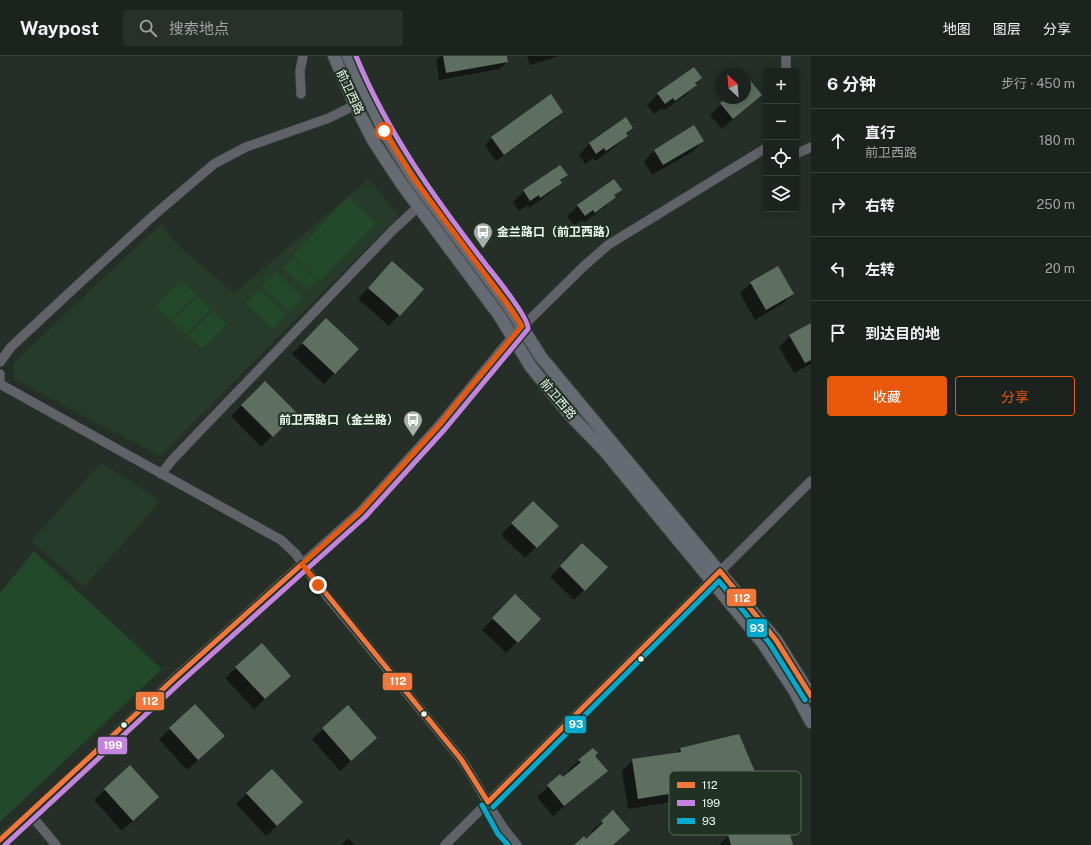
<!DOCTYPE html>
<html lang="zh">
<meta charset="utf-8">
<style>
:root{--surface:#1c221d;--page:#292f2a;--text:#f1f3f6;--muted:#a0a4a4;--line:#3a3f3b;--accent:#ea580c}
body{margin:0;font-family:"Public Sans","Noto Sans SC",sans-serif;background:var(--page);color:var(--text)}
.controls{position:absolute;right:12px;top:12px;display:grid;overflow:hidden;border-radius:4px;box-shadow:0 2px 10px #0003}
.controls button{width:36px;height:36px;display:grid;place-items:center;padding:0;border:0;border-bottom:1px solid var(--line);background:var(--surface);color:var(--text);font:20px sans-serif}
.compass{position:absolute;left:715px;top:12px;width:36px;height:36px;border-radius:50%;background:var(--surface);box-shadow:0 2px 10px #0003;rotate:334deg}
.stop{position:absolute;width:12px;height:12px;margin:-9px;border:3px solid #ea580c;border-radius:50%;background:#fff}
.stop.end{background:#ea580c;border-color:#fff;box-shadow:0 1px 4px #0008}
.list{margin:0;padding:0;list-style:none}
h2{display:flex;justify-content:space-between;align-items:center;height:52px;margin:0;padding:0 16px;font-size:17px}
h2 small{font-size:13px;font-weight:400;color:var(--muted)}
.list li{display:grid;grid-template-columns:26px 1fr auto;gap:12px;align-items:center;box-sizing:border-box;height:64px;padding:0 16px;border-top:1px solid var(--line)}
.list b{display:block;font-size:15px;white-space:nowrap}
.list p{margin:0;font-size:13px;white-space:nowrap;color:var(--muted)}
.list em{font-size:13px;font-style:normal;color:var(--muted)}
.actions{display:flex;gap:8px;padding:12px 16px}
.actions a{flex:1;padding:9px 0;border:1px solid var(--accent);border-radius:4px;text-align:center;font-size:14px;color:var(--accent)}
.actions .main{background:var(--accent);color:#fff}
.icon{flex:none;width:22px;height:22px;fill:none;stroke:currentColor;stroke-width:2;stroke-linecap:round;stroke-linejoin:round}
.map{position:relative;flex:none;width:811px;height:789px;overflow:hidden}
header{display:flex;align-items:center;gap:24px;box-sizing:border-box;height:56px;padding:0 20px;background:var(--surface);border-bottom:1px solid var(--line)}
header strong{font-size:19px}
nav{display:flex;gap:22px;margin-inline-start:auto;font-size:14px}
.search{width:280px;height:36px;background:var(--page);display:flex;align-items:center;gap:10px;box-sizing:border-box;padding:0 14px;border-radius:4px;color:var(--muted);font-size:15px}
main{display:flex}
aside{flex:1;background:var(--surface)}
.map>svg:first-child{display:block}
.built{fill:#263b2a}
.green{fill:#22492a}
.shadow{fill:#0007}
.building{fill:#5e6f62}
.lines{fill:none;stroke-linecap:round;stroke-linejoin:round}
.minor-casing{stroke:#424944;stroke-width:10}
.major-casing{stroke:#424944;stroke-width:14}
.minor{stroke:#606269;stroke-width:9}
.major{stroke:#666a72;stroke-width:12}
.bus-1-casing{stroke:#213224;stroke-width:8}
.bus-2-casing{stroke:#213224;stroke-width:8}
.bus-3-casing{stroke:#213224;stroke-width:8}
.bus-1{stroke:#f5763a;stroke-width:5}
.bus-2{stroke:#c483df;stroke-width:5}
.bus-3{stroke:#00a9ce;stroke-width:5}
.route{stroke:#ea580c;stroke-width:5}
.bus-dot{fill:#edf8ef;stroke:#213224;stroke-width:1.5}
.labels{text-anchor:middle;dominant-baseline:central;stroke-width:4;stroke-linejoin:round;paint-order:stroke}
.street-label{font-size:12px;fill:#edf8ef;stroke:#213224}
.poi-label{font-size:12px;font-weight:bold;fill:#edf8ef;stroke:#213224;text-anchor:start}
.key{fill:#213224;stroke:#5e6d61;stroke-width:1}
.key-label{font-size:11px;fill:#edf8ef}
.line-badge{stroke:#213224;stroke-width:1.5}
.badge-label{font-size:11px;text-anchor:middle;font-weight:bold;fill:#fff}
</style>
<header>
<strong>Waypost</strong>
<div class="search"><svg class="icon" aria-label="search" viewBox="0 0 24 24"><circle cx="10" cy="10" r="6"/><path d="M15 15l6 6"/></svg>搜索地点</div>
<nav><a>地图</a><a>图层</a><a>分享</a></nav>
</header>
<main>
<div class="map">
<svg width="811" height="789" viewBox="0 0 811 789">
<rect width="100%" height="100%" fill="#252e27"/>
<path class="built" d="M369,123L399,160L160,400L14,323V306L161,168L176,188L234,237Z
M101,407L160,444L153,454L84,531L31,485Z"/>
<path class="green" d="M348,141L376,167L320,225L293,199Z
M293,202L317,224L307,234L283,212Z
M276,216L303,242L289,256L262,230Z
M181,225L196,238L170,264L156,250Z
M259,233L286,259L273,273L246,247Z
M197,240L211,253L186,278L172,265Z
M213,255L227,268L202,293L188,280Z
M34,495L162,613L0,766V537Z"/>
<path class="shadow" d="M440,0H506L507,6L500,13L439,24L436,4Z
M527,0H559L530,9Z
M700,22L685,40L664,54L662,52L654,58L647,49L658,38Z
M745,28L761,39L722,73L710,59L728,42H745Z
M551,40L562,56L555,63L496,105L485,89L492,82Z
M626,63L632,72L626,78L627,79L616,90L595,105L593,102L585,108L579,99L589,88Z
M702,85L692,96L652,119L644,105L655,94Z
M560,110L566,119L560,125L561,127L550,137L529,152L528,149L519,155L513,146L524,135Z
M620,133L604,152L584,166L582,164L574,169L567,160L578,150Z
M392,206L399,259L389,270L358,243Z
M751,227L793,238L782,248L755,264L740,237Z
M326,263L357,293L324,328L292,298Z
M811,269V308L794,317L779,291L790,280Z
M265,326L296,357L261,391L231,360Z
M533,446L557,470L525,502L501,479Z
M582,488L606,511L574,544L550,521Z
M515,540L539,563L506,597L482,574Z
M236,612L279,630L254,653L225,622Z
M348,651L376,682L340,715L312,683Z
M170,673L213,690L187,714L159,683Z
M681,692L757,723L746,734L677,750L676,745L628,753L622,715L633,704L676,697Z
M594,700L606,715L553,760L537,741L560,720L563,722L570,717L568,715L579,704Z
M130,711L147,752L122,775L94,744Z
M247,737L291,757L266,780L236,748Z
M613,756V789H575L586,784L593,778L591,776Z
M770,769L791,789H719L729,779L747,778L765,774Z
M348,782L355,789H341Z"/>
<path class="building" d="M443,0H507L508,6L446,17Z
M694,11L702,22L695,27L697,29L675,45L673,42L665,48L657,37Z
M749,23L762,39L733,63L720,47L726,42H745V26Z
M551,38L563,56L504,99L491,81Z
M626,61L633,72L626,77L628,80L606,95L604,92L596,98L589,87Z
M694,69L704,85L663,109L654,94Z
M560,109L568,119L560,124L562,127L540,142L539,139L530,145L523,134Z
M614,123L622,134L614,139L616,141L595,157L593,154L585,160L577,149Z
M392,205L424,233L400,260L368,232Z
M778,210L794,238L766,254L750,226Z
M326,262L359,293L335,318L302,287Z
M811,267V304L805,307L789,279Z
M265,325L297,357L273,381L241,349Z
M533,445L559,470L537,492L511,467Z
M582,487L608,511L585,535L560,510Z
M515,538L541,563L518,587L492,562Z
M262,587L291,620L265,643L235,611Z
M195,648L225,680L198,704L169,672Z
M348,649L377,682L351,705L322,672Z
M739,678L758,723L688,740L687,735L638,743L632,703L681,696L680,692Z
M593,692L598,697L595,700L608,715L564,750L547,729L560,718L563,721L581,706L578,704Z
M130,709L159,741L133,765L104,733Z
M272,713L303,746L277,770L246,737Z
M613,754L630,774L613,789H574L584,780L586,783L603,767L601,765Z
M786,764L793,789H731L728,779L747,774L748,777L770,771L769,768Z"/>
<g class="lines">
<g class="minor-casing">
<path id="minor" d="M786,15V0
M301,38L300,15L303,0
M796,98L811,91
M0,306L11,291L69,237L154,159L214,108L246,91L329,62L355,49
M0,318V326
M0,328L281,484L295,497L318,529L461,703C481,732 494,763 517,789
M161,418L173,403L393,174L418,151
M30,758L56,789
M0,784L30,758L177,620L360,456L440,368L512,281L583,211L608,189L766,92
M445,789L811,425"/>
</g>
<g class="major-casing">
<path id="major" d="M334,0L355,49L374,86L401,127L499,259L531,311L570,359L603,393L762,586L794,634L811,666
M348,0L384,75L414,123L508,249L541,301L776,584L811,640"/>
</g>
<use href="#minor" class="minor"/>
<use href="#major" class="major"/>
<g class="bus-1-casing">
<path id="bus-1" d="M302,508L461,703L488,746
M488,746L720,515L776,584L811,640
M0,784L177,620L302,508"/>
</g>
<g class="bus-2-casing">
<path id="bus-2" d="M5,789L182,625L365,461L445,373L528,273C530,263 495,220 487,210C436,144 388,78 356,0"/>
</g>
<g class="bus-3-casing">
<path id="bus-3" d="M482,749L498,778L508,789
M493,751L719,525L770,588L805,644"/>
</g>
<use href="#bus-1" class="bus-1"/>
<use href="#bus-2" class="bus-2"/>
<use href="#bus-3" class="bus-3"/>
</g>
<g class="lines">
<path class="route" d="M318,529L302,508L360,456L440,368L456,348L522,270L508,249L414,123L384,75"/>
</g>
<defs>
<g id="bus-pin" transform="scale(1)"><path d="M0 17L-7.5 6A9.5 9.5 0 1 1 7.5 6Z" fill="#a7b1a9" stroke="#213224"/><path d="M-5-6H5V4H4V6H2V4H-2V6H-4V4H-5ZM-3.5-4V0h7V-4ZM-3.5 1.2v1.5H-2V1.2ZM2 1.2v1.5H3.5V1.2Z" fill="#fff"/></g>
</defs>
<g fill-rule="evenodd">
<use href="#bus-pin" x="483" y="176"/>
<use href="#bus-pin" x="413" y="364"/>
</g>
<g class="bus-dot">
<circle cx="641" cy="603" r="3.5"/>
<circle cx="424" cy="658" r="3.5"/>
<circle cx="124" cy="669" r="3.5"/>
</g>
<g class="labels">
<g class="street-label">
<text transform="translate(350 36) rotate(65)">前卫西路</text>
<text transform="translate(558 343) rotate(50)">前卫西路</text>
</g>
<g class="poi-label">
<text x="497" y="176">金兰路口（前卫西路）</text>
<text x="399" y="364" text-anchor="end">前卫西路口（金兰路）</text>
</g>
</g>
<rect x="669" y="715" width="132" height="64" rx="6" class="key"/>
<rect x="677" y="726" width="18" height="6" fill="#f5763a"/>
<rect x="677" y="744" width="18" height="6" fill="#c483df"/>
<rect x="677" y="762" width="18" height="6" fill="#00a9ce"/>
<g class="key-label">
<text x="702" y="733">112</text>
<text x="702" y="751">199</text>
<text x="702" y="769">93</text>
</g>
<g class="line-badge">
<rect x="726" y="532" width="31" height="19" rx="4" fill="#f5763a"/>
<rect x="746" y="562" width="22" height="20" rx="4" fill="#00a9ce"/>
<rect x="382" y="616" width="31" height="19" rx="4" fill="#f5763a"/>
<rect x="135" y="635" width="30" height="20" rx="4" fill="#f5763a"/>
<rect x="564" y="659" width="23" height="19" rx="4" fill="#00a9ce"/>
<rect x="97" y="680" width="31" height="19" rx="4" fill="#c483df"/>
</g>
<g class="badge-label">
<text x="742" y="546">112</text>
<text x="757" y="576">93</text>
<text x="398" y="629">112</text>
<text x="150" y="649">112</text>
<text x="576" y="672">93</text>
<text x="113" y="693">199</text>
</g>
</svg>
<div class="controls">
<button>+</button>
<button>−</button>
<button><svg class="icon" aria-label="locate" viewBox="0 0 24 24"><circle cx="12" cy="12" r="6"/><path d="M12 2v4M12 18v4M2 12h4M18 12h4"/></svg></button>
<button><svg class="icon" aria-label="layers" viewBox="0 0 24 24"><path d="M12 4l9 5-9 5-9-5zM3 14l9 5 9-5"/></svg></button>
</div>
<svg class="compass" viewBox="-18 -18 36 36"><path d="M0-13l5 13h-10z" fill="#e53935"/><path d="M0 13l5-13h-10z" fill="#a0a4a4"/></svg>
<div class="stop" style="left:384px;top:75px"></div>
<div class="stop end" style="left:318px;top:529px"></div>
</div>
<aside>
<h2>6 分钟<small>步行 · 450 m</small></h2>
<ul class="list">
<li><svg class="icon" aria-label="ahead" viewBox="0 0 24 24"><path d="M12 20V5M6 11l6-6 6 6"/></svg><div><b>直行</b><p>前卫西路</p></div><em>180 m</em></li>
<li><svg class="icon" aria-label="right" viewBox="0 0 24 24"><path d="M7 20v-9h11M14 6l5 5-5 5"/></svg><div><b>右转</b></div><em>250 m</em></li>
<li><svg class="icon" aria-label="left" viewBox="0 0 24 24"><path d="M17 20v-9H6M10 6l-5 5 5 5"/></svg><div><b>左转</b></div><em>20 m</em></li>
<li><svg class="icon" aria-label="arrive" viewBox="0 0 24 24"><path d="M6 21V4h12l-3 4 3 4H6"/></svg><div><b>到达目的地</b></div></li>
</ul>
<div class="actions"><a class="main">收藏</a><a>分享</a></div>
</aside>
</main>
